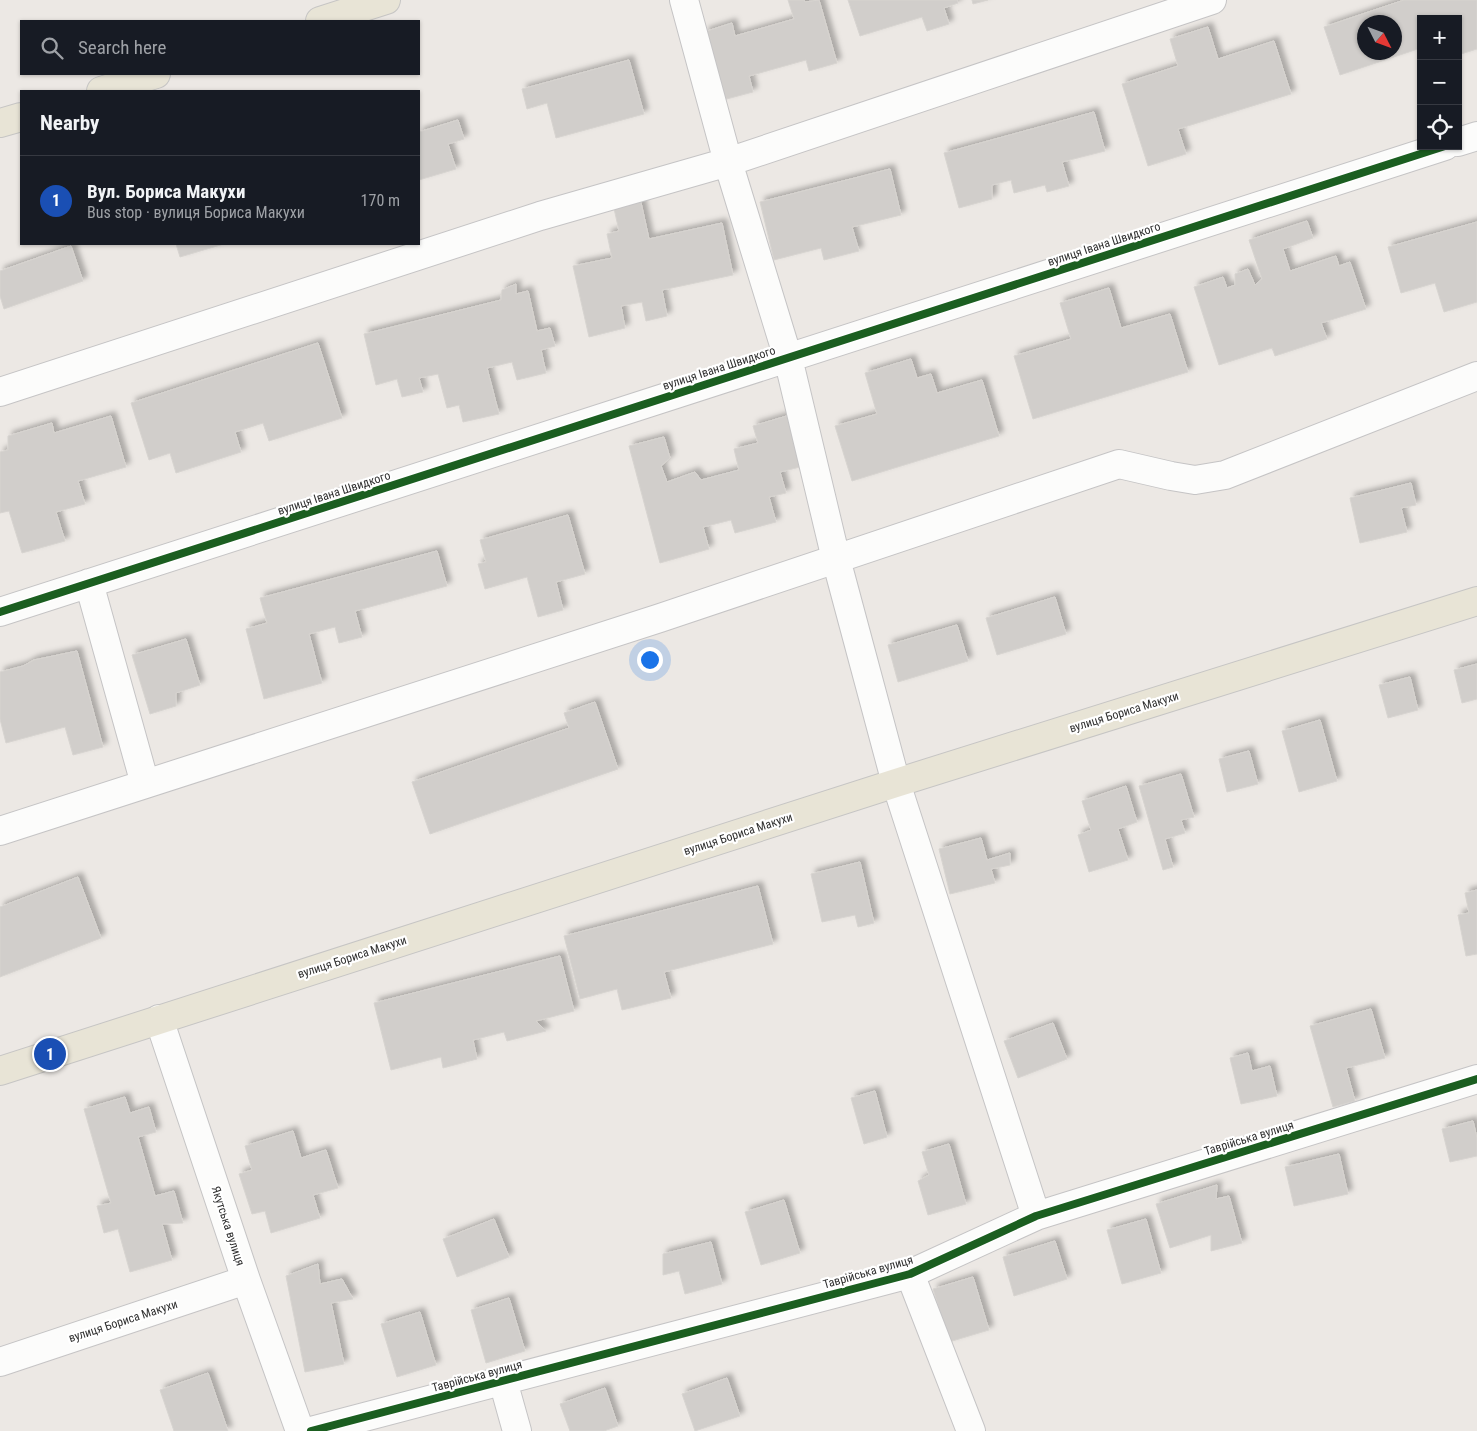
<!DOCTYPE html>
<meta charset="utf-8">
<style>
:root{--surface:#171b24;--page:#242831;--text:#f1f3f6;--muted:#9ea1a6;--line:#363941;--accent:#d93025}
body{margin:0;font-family:"Roboto Condensed",sans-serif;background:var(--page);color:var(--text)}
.controls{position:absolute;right:15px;top:15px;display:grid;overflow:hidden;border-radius:0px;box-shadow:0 1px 4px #0004}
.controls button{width:45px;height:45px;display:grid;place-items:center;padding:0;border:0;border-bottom:1px solid var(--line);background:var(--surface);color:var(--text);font:25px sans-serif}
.compass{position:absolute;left:1357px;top:15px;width:45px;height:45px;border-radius:50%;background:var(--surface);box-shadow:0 1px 4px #0004;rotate:132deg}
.you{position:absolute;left:649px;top:659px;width:18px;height:18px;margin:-12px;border:4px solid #fff;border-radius:50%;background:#1a73e8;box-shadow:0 0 0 8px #1a73e833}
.badge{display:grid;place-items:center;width:32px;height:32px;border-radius:50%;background:var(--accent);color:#fff;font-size:16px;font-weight:700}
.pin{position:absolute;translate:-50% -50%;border:2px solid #fff;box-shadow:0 1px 5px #0006}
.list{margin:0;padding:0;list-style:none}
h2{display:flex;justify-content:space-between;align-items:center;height:65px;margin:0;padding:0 20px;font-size:21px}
h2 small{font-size:16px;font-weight:400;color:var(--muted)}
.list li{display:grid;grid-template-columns:32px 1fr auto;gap:15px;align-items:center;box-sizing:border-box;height:90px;padding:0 20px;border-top:1px solid var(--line)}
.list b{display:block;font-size:19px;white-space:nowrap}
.list p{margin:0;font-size:16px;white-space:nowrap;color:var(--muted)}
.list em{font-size:16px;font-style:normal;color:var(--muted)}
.icon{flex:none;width:28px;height:28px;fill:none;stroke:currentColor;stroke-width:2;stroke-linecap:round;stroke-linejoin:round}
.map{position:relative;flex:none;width:1477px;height:1431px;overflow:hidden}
.search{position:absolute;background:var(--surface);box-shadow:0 1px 4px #0004;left:20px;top:20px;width:400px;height:55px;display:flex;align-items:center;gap:12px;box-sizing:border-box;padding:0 18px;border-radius:0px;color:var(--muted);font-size:19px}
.panel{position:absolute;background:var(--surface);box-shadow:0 1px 4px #0004;left:20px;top:90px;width:400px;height:155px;border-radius:0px}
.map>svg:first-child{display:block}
.building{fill:#d1cecb;stroke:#d7d4d0;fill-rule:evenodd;filter:url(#shadow)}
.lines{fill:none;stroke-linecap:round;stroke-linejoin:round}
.minor-casing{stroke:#c5c4c5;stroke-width:30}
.major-casing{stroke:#c6c5c4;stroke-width:30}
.minor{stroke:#fcfcfb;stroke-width:28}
.major{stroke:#e8e4d6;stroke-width:28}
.cycleway-casing{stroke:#fff;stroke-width:11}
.cycleway{stroke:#1b5e20;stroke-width:8}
.labels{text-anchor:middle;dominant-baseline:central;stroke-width:4.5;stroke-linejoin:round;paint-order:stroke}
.street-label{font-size:12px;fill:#2e2e2e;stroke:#fff}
</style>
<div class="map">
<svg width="1477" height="1431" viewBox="0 0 1477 1431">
<defs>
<filter id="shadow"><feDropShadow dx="4.5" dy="-4.5" stdDeviation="2.5" flood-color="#0004"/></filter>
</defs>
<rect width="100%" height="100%" fill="#ece8e4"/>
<path class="building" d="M788,0H804L805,2L819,0L837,63L809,71L806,60L749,76L753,92L723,100L704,32L732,23L735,36L794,19Z
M848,0H957L958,3L944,8L949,24L927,31L922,17L860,36Z
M972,0H988L973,4Z
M1404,0H1477V49L1458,55V19H1421V48L1340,75L1324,27ZM1364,22H1394V52H1364Z
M1208,27L1218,59L1274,41L1291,94L1178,129L1186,154L1148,166L1122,84L1178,66L1170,39Z
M629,60L644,114L556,138L547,103L527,109L522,89Z
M1094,112L1105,151L1062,162L1069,186L1047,192L1045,185L1014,193L1011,180L992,185V199L959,208L944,153Z
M458,120L464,139L448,144L456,169L419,180V132Z
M890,169L901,215L852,227L859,251L824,260L821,248L774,260L760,202Z
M640,198L649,239L722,223L733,275L662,290L667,316L646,321L642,302L621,306L625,328L589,337L573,266L612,258L607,234L619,231L613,204Z
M1307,221L1313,238L1283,249L1290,271L1336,256L1339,266L1350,262L1366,309L1321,323L1327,339L1275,356L1272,348L1219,365L1194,287L1223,277L1227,288L1235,285V274L1248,269L1255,285L1262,279L1249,240Z
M1477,222V302L1444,312L1435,283L1401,293L1388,247Z
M176,244H224L180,257Z
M71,246L83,281L4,309L0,296V271Z
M516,284V294L528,291L537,331L550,328L555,346L541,350L546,373L517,380L512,362L487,368L499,414L463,422L459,405L447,408L438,374L419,378L423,392L402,397L397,379L376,385L364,334L501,300L502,290Z
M1109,288L1121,328L1170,314L1188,372L1033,419L1014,356L1071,339L1060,303Z
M318,343L342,418L269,441L263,423L235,432L241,452L176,473L170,453L149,460L131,403Z
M911,359L917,378L931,374L937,393L982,380L999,436L852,481L835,426L877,414L865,373Z
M790,415L804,466L780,472L786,493L769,497L776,522L735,533L731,520L703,527L709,549L660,563L629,446L664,437L670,458L661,466L667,482L695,472L701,480L739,470L734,449L758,443L753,426Z
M111,416L126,467L78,481L85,504L56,512L65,541L22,553L9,511L0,513V452L8,450V436L52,423L54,433Z
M1411,483L1416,505L1401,508L1407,532L1360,543L1350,498Z
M568,515L585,574L556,582L563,610L538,617L527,577L485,589L478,564L486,562L480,540Z
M437,551L447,586L355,611L362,637L339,643L335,627L309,634L322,683L264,699L246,629L267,623L260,598Z
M1055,597L1066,634L997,655L986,618Z
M957,625L968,661L898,682L888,645Z
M186,639L200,685L176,693V706L150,714L132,655Z
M77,651L103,747L73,755L65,727L6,743L0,719V672L23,666L34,660Z
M1477,664V699L1462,703L1454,670Z
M1410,677L1418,710L1388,718L1379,685Z
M595,702L618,769L430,834L412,782L569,728L564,713Z
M1320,720L1337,781L1299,792L1282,731Z
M1249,751L1258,784L1227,792L1219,759Z
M1181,774L1194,817L1181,820L1185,833L1165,839L1173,867L1163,870L1139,786Z
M1126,786L1137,822L1118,829L1128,860L1089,872L1078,835L1091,830L1082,801Z
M981,838L987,860L1010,853V865L991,869L995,883L950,894L939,849Z
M860,862L874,923L858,927L855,915L822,922L811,874Z
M78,877L101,938L0,977V907Z
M758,886L773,944L664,972L671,998L622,1010L617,989L580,999L564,936Z
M1477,890V954L1466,956L1458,915L1469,913L1465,893Z
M560,956L574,1011L536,1021L546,1031L507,1041L504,1032L473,1040L477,1059L443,1068L441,1057L391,1070L374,1003Z
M1371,1009L1385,1058L1346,1068L1355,1101L1333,1107L1310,1026Z
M1053,1023L1067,1059L1018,1078L1004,1041Z
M1248,1053L1252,1071L1270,1066L1277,1096L1241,1104L1230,1058Z
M875,1091L887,1137L864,1144L851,1098Z
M125,1097L130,1113L149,1107L156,1132L138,1137L155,1196L174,1191L183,1223L162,1224L172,1260L130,1272L118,1229L104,1233L97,1206L111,1203L84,1109Z
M1473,1121L1477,1138V1156L1450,1162L1442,1129Z
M293,1131L301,1158L326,1150L338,1188L313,1195L320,1218L271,1233L265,1211L252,1214L239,1174L252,1170L245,1146Z
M949,1144L966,1204L928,1215L918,1181L929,1175L922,1152Z
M1339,1154L1348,1194L1294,1206L1285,1167Z
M1217,1185L1216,1199L1229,1196L1242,1243L1211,1251V1235L1170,1248L1156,1204Z
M784,1200L800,1253L761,1265L745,1212Z
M494,1219L509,1257L457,1277L443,1239Z
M1146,1219L1161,1273L1122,1284L1107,1230Z
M1055,1241L1067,1279L1014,1296L1003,1257Z
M711,1242L722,1284L685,1294L679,1271L663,1275V1254Z
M318,1264L320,1284L342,1279L353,1299L331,1303L344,1364L305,1372L286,1276Z
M973,1277L989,1330L949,1342L933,1289Z
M509,1298L525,1351L486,1363L471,1310Z
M420,1312L436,1365L397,1377L381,1324Z
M208,1373L228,1431H174L160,1390Z
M727,1378L740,1416L695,1431L682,1394Z
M605,1388L618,1426L604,1431H570L560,1404Z"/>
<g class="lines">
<g class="minor-casing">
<path id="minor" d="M684,0L728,162L788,358L836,559L896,783L1036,1216
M1458,142L1477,136
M0,392L540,216L728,162L1212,0
M89,583L145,784
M0,612L1445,146
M0,831L660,618L1119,464L1171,476L1195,480L1225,475L1477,376
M159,1019L246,1280L300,1431
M910,1274L971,1431
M0,1362L246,1280
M503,1381L517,1431
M311,1431L910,1274L1036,1216L1477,1079"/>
</g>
<g class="major-casing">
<path id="major" d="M320,21L386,0
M101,91L156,74
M0,123L21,117
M0,1071L896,783L1477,601"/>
</g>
<use href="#minor" class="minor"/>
<use href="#major" class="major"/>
<g class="cycleway-casing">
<path id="cycleway" d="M0,612L1445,146
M311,1431L910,1274L1036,1216L1477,1079"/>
</g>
<use href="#cycleway" class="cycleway"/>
</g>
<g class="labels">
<g class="street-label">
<text transform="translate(1104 244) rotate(-18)">вулиця Івана Швидкого</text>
<text transform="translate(719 368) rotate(-18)">вулиця Івана Швидкого</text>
<text transform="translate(334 493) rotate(-18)">вулиця Івана Швидкого</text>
<text transform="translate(1124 712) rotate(-17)">вулиця Бориса Макухи</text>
<text transform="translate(738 834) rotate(-18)">вулиця Бориса Макухи</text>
<text transform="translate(352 957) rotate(-18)">вулиця Бориса Макухи</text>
<text transform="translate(1249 1138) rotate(-17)">Таврійська вулиця</text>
<text transform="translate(228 1226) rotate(72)">Якутська вулиця</text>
<text transform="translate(868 1272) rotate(-16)">Таврійська вулиця</text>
<text transform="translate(123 1321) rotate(-18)">вулиця Бориса Макухи</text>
<text transform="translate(477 1376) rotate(-15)">Таврійська вулиця</text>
</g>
</g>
</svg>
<div class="controls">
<button>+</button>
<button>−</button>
<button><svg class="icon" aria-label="locate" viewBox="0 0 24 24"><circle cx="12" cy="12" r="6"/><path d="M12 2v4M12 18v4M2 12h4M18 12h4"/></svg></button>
</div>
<svg class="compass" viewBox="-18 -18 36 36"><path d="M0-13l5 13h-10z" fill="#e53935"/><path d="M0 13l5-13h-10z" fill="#9ea1a6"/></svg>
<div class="you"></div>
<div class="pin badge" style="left:50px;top:1054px;background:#1a4fb4">1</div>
<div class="search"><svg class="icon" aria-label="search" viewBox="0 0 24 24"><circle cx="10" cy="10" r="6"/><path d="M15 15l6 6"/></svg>Search here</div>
<section class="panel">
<h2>Nearby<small></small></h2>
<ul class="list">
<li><span class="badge" style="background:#1a4fb4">1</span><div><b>Вул. Бориса Макухи</b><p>Bus stop · вулиця Бориса Макухи</p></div><em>170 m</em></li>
</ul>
</section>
</div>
